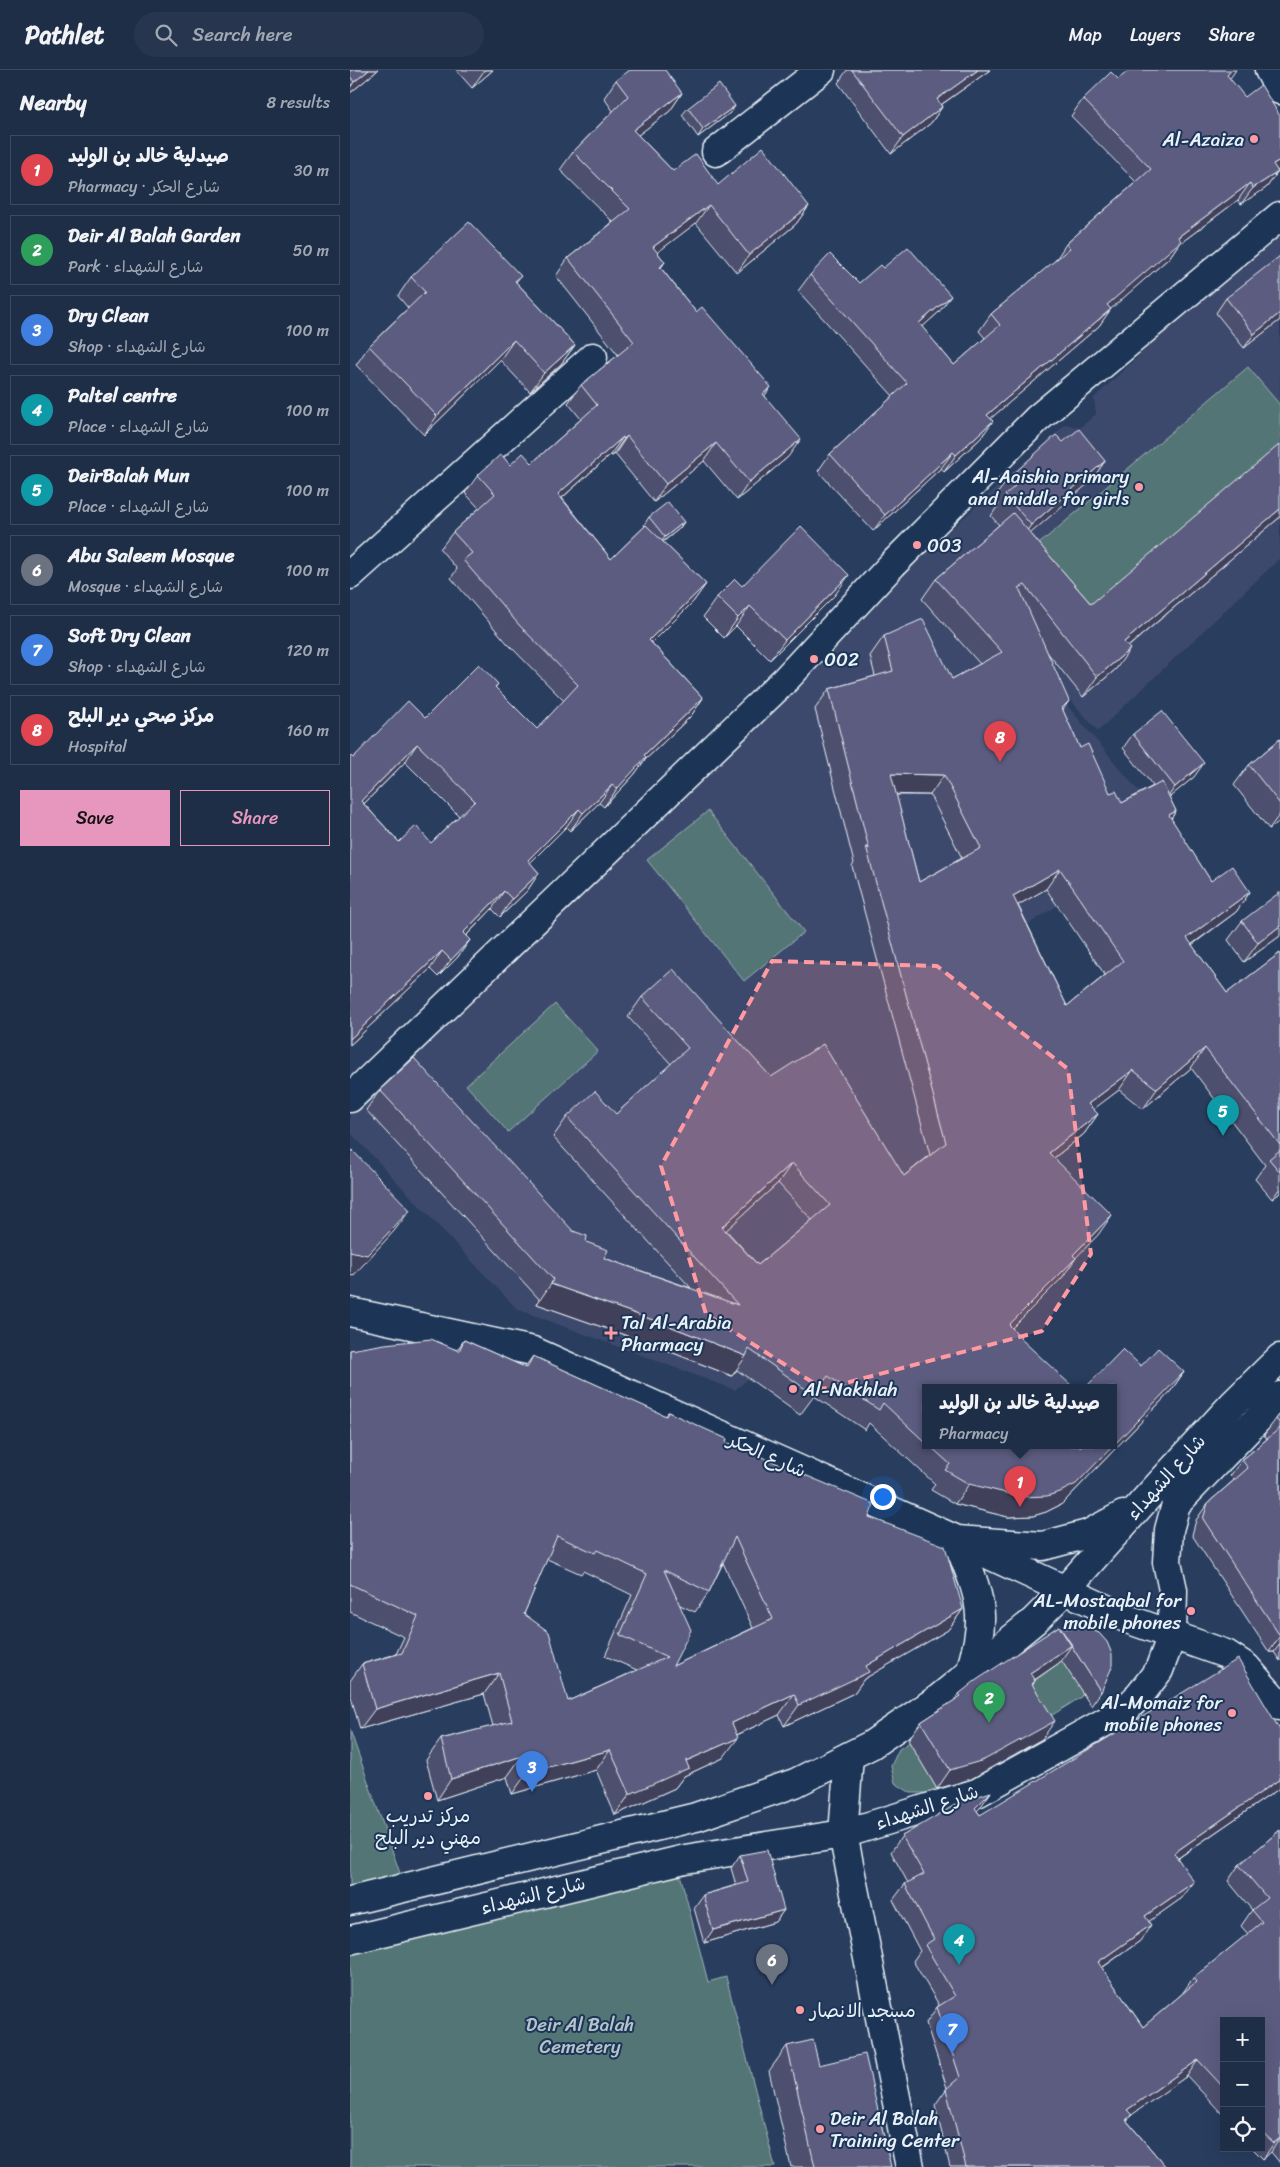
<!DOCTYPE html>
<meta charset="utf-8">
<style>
:root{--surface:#1f2e47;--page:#27364e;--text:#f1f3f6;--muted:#a1a8b4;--line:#3c4a60;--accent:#e797bd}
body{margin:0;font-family:Sriracha,"Playpen Sans Arabic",sans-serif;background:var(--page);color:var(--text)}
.controls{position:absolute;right:15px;bottom:15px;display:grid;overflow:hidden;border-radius:0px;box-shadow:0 5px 20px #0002}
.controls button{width:45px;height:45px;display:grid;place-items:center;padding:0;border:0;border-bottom:1px solid var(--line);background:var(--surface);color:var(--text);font:25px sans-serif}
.you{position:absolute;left:532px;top:1426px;width:18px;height:18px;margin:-12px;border:4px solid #fff;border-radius:50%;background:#1a73e8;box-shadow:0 0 0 8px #1a73e833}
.badge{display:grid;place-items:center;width:32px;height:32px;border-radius:50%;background:var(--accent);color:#fff;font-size:16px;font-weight:700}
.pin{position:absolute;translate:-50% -41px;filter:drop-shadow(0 1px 2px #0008)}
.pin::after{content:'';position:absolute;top:26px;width:18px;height:15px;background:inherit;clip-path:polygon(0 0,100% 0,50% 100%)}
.popup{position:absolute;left:572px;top:1314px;width:195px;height:65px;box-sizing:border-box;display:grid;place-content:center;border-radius:0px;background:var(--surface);filter:drop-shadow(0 1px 4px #0005);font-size:16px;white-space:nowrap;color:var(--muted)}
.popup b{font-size:19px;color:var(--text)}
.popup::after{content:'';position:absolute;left:50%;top:100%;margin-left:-10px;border:10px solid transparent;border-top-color:var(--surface)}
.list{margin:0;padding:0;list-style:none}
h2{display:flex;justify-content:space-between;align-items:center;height:65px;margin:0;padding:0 20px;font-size:21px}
h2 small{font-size:16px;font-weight:400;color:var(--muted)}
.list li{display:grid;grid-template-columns:32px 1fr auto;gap:15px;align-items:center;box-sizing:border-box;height:70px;margin:0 10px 10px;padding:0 10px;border:1px solid var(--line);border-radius:0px}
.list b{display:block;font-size:19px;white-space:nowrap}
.list p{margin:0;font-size:16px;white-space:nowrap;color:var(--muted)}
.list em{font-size:16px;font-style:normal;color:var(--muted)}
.actions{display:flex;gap:10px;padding:15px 20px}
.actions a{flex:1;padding:11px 0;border:1px solid var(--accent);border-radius:0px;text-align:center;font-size:18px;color:var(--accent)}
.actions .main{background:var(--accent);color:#111}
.icon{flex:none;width:28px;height:28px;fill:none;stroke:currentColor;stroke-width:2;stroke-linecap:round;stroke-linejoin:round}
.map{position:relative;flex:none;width:930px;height:2097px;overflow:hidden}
header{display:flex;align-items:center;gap:30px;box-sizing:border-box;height:70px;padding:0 25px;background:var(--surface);border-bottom:1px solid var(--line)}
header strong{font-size:24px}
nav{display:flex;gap:28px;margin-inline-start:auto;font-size:18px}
.search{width:350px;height:45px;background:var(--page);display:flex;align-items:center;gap:12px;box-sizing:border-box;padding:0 18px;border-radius:28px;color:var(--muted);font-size:19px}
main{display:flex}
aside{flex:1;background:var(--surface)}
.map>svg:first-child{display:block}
.built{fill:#3c496c}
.green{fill:#527474;stroke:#9db2b6}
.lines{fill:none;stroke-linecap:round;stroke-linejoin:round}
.street-casing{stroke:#e8f1f8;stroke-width:31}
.secondary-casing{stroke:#e8f1f8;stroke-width:31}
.street{stroke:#1d3557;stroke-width:28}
.secondary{stroke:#1d3557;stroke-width:28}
.wall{fill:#4e4f6e;stroke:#e8f1f8;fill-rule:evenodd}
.shaded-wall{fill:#40405a;stroke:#e8f1f8}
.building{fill:#5b5c80;stroke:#e8f1f8;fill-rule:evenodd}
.marked{fill:#ff9aa2;fill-opacity:0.2;stroke:#ff9aa2;stroke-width:4;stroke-dasharray:10 6;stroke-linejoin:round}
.poi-dot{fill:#ff9aa2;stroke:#1d3557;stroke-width:2}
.labels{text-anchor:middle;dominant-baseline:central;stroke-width:4;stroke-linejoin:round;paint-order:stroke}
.poi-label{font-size:19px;fill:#e8f1f8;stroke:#1d3557;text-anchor:start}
.street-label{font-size:19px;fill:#e8f1f8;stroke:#1d3557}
.park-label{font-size:19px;fill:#b4c5ca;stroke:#1d3557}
</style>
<header>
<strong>Pathlet</strong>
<div class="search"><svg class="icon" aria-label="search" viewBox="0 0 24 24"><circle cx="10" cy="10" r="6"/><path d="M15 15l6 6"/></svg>Search here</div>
<nav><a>Map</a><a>Layers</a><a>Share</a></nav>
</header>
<main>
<aside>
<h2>Nearby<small>8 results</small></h2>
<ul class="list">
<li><span class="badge" style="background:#e0444e">1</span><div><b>صيدلية خالد بن الوليد</b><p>Pharmacy · شارع الحكر</p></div><em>30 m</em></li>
<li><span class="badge" style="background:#2e9e5b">2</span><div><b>Deir Al Balah Garden</b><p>Park · شارع الشهداء</p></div><em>50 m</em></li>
<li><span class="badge" style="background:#3f7fe0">3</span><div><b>Dry Clean</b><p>Shop · شارع الشهداء</p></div><em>100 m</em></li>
<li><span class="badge" style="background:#0f9aa8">4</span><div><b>Paltel centre</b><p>Place · شارع الشهداء</p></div><em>100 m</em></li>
<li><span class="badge" style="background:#0f9aa8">5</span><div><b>DeirBalah Mun</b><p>Place · شارع الشهداء</p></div><em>100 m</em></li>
<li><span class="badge" style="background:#6b7280">6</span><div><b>Abu Saleem Mosque</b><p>Mosque · شارع الشهداء</p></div><em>100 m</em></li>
<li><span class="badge" style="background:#3f7fe0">7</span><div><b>Soft Dry Clean</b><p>Shop · شارع الشهداء</p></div><em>120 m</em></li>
<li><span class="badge" style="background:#e0444e">8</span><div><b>مركز صحي دير البلح</b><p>Hospital</p></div><em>160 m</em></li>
</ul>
<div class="actions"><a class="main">Save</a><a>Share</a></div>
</aside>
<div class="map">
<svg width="930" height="2097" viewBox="0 0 930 2097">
<rect width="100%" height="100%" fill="#293d5f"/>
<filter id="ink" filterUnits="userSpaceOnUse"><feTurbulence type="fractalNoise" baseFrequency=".02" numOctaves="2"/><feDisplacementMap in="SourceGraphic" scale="10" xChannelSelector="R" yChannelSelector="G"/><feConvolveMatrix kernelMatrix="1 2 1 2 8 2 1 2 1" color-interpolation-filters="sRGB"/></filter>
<g filter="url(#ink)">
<path class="built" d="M930,160V488L748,661L601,496L821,760L589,914L628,1115L385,1320L167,1239L0,1062V1040L584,475L716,354L730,358L746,344L744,328L915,167Z"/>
<path class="green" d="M898,297L930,335V376L736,541L683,479Z
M358,741L454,862L394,911L297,790Z
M205,934L248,981L158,1062L116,1015Z
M702,1579L737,1611L731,1627L578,1723H561L545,1713L541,1696L549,1679Z
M0,1660L51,1806L0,1818Z
M330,1804L358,1912L376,1907L425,2097H0V1884Z"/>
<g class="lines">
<g class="street-casing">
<path id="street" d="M366,82L471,0
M0,505L243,287
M0,1028L435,610L542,495L687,349L930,146"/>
</g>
<g class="secondary-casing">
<path id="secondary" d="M919,0L930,20
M0,1242L183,1281L607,1470L780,1550L876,1584L896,1597L930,1636
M620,1603C625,1584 631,1565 630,1545C629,1519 616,1494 607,1470L693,1476L738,1464L773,1445
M499,1686L493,1764L560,2097
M0,1831L346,1747L445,1713L521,1675L588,1629L684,1551L715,1520L794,1431L884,1333L930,1288
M0,1870L335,1789L493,1764L627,1723L773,1642L790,1625L809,1600L822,1565L823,1520L817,1492L819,1460L826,1434L930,1326"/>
</g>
<use href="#street" class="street"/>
<use href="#secondary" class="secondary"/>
</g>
<path class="wall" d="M0,0H28L0,23Z
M106,0H143L122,18Z
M497,0H640L591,35L592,37L581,53L541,84L488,13Z
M881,7L879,8L930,99L927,101L928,102L916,118L891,134L888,130L828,175L819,188L760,239L749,256L641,348L631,368L594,402L591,398L523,461L468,401L480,384L543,326L448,221L460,205L509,213L533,198L589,242L572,257L604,295L635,268L629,261L641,244L705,191L716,174L786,112L721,46L733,29L768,9Z
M266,10L332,23L320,41L288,65L323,101L368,115L459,136L446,154L387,203L346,153L307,182L315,192L311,198L346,242L415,326L438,387L387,430L354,391L304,432L265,384L262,386L260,385L212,428L261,489L295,456L294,455L299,447L334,452L329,459L313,472L356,514L343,532L302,573L353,628L341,646L295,690L284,705L254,737L249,733L220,761L216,757L180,793L189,803L177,821L150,847L142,839L116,866L120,870L107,888L88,907L80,899L0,975L3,688L75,648L148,614L145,618L187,659L214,631L157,573L101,508L107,499L90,479L103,462L129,438L115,423L128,405L160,395L182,393L231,349L218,333L231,315L268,285L206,206L218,188L263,152L210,100L223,82L263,41L254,28ZM55,692L109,746L81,773L49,772L14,734Z
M385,36L380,43L348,67L332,45L338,38Z
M171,206L166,212L225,275L211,294L180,322L150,290L74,365L6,295L19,276L58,238L48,226L61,207Z
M876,228L930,250L894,278L866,243Z
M713,372L755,391L741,411L680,463L741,534L930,447L778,577L766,599L733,627L697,582L713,641L730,678L760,723L772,733L803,716L773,678L783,664L844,707L819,727L826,741L821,749L861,811L900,822L886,842L842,875L877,923L930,883V1123L922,1129L905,1109L915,1095L841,998L793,1039L769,1020L743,1039L748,1044L734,1064L704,1088L748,1165L725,1188L712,1208L576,1318V1376H764L791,1296L834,1302L820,1322L712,1434L696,1442L683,1446L658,1447L605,1434L581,1420L585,1414L519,1353L515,1360L464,1326L450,1345L387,1300L382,1306L303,1275L187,1234L189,1229L16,1040L30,1020L223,1161L254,1188L341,1218L203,1067L217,1047L266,1044L321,994L278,947L292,927L421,1007L554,1106L580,1085L502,796L504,793L465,639L479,619L525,606L520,586L534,566L602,609L630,594L572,529L586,509L649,455L641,446L649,434L644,428L659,408ZM546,725H580L612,788L569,812ZM696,819L755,905L717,936L668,835ZM428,1113L462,1150L408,1195L376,1160Z
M392,516L485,525L420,590L386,556L374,568L353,547L367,527Z
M930,669V751L919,759L884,715L899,695Z
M892,851L930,866L894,892L878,870Z
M114,1270L175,1297L183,1286L315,1346L318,1342L376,1372L519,1447L613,1539L598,1560L514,1609L504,1623L434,1656L429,1645L387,1665L373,1688L334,1706L325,1718L265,1745L246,1700L162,1724L157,1707L87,1730L76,1690L91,1669L143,1656L134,1624L10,1659L0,1623V1611L12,1594L46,1584L54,1567L0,1542V1280H107ZM197,1489L231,1504L233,1501L282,1525L255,1586L287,1600L218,1631L174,1544ZM373,1493L403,1558L323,1596L330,1535L345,1542L359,1522Z
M930,1344V1591L924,1582H919L842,1465L846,1450L858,1433L884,1410L880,1406L892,1390L917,1369L914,1365L926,1349Z
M709,1556L751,1622L741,1636L711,1590L709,1593L685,1610V1611L682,1616L692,1669L621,1709L587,1719L558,1670L571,1652L605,1630L609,1624Z
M930,1660V1718L827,1789L832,1828L799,1851L790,1871L752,1898L793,1957L832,1924L843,1908L898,1864L891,1856L902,1840L878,1811L889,1795L930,1760V2093L921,2082L913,2089L902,2078H911V1951H874V2046L837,2006L781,2045L777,2051L816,2097H600L585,2035L597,2018L576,1953L587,1937L589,1935L563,1891L570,1881L543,1830L555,1814L558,1813L541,1782L552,1766L641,1722L627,1741L630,1745Z
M390,1785L434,1840L425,1852L354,1873L344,1838L353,1825L386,1815L381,1798Z
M437,1976L469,1995L541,2097H441L419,2001Z"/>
<path class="shaded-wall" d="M19,0H28L0,23V18L4,12Z
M135,0H143L122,18L134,1Z
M628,0H640L575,46L587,29Z
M882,0H886L881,7L865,22L877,5Z
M332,23L320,41L271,78L283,60Z
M385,36L380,43L348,67L353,59Z
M592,37L581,53L541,84L553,67Z
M930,90V99L911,111L923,94Z
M928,102L916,118L891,134L903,118Z
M900,113L888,130L828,175L819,188L746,252L757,235L828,167Z
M359,135L346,153L291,195L303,177Z
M459,136L446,154L387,203L399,185Z
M601,226L589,242L558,270L569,253Z
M761,239L749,256L626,361L637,345Z
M930,243V250L894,278L904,264Z
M164,270L150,290L74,365L87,346Z
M225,275L211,294L180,322L194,303Z
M421,317L408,335L413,324Z
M643,351L631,368L594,402L606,385Z
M277,366L265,384L262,386L274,369Z
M273,367L260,385L196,442L208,424Z
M451,369L438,387L387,430L399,412Z
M366,373L354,391L304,432L316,414Z
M603,382L591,398L523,461L535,445Z
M755,391L741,411L667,475L681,455Z
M930,439V447L760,592L774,572Z
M334,452L329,459L310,474L315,467Z
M499,505L485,525L420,590L435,570Z
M356,514L343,532L287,588L299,570Z
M400,536L386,556L374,568L388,548Z
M780,579L766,599L733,627L747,607Z
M353,628L341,646L295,690L284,705L254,737L267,719L294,685Z
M719,631L705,651L712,638Z
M67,674L55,692L0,748L11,731Z
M854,693L844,707L815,731L825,717Z
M541,704L594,705L580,725L527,724Z
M262,715L249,733L220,761L233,743Z
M229,739L216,757L165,808L178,790Z
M826,741L812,761L819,745Z
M930,744V751L919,759Z
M710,799L696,819L649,846L663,826Z
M189,803L177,821L150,847L162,829Z
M154,821L142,839L101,881L113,863Z
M900,822L886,842L823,888L837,868Z
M930,856V866L894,892L908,873Z
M120,870L107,888L88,907L101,890Z
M92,881L80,899L0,975V969Z
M855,978L841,998L793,1039L807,1019Z
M783,1000L769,1020L724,1054L738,1034Z
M748,1044L734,1064L685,1103L699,1083Z
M442,1093L428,1113L358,1177L372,1157Z
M930,1118V1123L922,1129Z
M60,1140L45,1160L3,1206L0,1205V1181Z
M762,1145L748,1165L709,1205L723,1185Z
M726,1188L712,1208L645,1275L659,1255Z
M201,1214L317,1255L396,1286L382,1306L303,1275L187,1234Z
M834,1302L820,1322L712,1434L696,1442L683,1446L658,1447L605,1434L619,1414Z
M613,1539L598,1560L514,1609L504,1623L434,1656L449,1635Z
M930,1566V1574L924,1582H919Z
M722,1575L709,1593L667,1622L680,1603Z
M149,1603L134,1624L10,1659L25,1639Z
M444,1624L429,1645L367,1674L382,1653Z
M705,1651L692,1669L621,1709L587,1719L600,1700Z
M388,1668L373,1688L334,1706L325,1718L265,1745L280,1724L336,1691Z
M260,1680L246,1700L162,1724L177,1703Z
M172,1686L157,1707L87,1730L101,1709Z
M930,1709V1718L812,1799L824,1783Z
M641,1722L629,1739L614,1754L625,1738Z
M844,1812L832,1828L784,1862L795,1846Z
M434,1840L425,1852L354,1873L363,1860Z
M801,1855L790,1871L737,1908L748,1892Z
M848,1990L837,2006L766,2056L777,2040Z
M930,2068L921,2082L913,2089L924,2073Z"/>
<path class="building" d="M0,0H19L4,12L0,6Z
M280,0H315L332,23L283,60L323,101L346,84L368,115L413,77L459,136L399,185L359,135L303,177L315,192L310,197L346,242L352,237L421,317L413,324L451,369L399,412L366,373L316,414L277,366L274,369L273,367L208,424L261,489L296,455L356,514L299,570L353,628L294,685L296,687L267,719L262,715L233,743L229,739L178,790L189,803L162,829L154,821L113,863L120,870L101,890L92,881L0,969V685L3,688L58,631L75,648L129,594L148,614L145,617L187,659L228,615L170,556L113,490L122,483L103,462L145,424L128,405L151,384L160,395L173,383L182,393L247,335L231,315L284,272L218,188L280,139L223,82L278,26L266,10ZM67,674L125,731L81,773L66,756L49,772L11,731Z
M502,0H628L587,29L592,37L553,67Z
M780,0H882L877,5L895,27L911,15L930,46V90L923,94L928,102L903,118L900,113L828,167L831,171L757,235L761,239L637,345L643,351L606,385L603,382L535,445L480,384L557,313L460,205L480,184L509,213L530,195L533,198L558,177L601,226L569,253L604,295L650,255L641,244L720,178L716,174L801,99L733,29L761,2L768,9Z
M369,14L385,36L353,59L338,38Z
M119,152L171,206L165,211L225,275L194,303L164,270L87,346L19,276L75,222L61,207Z
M930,186V243L904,264L876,228Z
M729,359L755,391L681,455L655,425L665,416L659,408L706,365L713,372Z
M930,374V439L774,572L780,579L747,607L675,515L669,518L719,631L712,638L730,678L738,674L760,723L766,721L772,733L812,712L826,741L819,745L861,811L882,796L900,822L837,868L877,923L930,883V1075L855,978L807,1019L783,1000L738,1034L748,1044L699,1083L762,1145L723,1185L726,1188L659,1255L671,1267L670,1268L724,1318H576V1373L533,1333L529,1340L478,1306L464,1325L399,1279L396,1286L317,1255L201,1214L203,1209L30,1020L64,988L223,1161L237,1166L236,1172L258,1180L254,1188L388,1235L217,1047L245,1021L266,1044L338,978L292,927L323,899L421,1007L473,974L554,1106L596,1073L516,776L519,779L479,619L543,601L534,566L573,549L602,609L652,582L586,509L663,443L741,534ZM541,704L594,705L631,778L569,812ZM710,799L773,891L717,936L663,826ZM442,1093L480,1135L408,1195L372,1157Z
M318,432L334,452L315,467L299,447Z
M451,456L499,505L435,570L400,536L388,548L367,527L385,509L392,516Z
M812,641L854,693L825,717L783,664Z
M930,669V734L899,695Z
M930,822V856L908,873L892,851Z
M0,1078L60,1140L17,1185L0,1181Z
M930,1080V1102L919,1089Z
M81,1269L109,1281L114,1270L177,1298L183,1286L316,1346L318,1342L377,1369L376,1372L524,1434L519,1447L595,1476L613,1539L516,1596L519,1602L449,1635L444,1624L382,1653L388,1668L336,1691L339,1698L280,1724L260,1680L177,1703L172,1686L101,1709L91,1669L162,1651L149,1603L25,1639L12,1594L52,1583L68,1546L0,1514V1280L35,1274ZM207,1466L245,1483L247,1480L297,1504L270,1565L317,1587L218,1631L199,1562L174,1544ZM385,1467L423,1549L323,1596L341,1560L314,1500L359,1522Z
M808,1278L834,1302L764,1375V1318H735L773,1279L791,1296Z
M930,1344V1354L926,1349Z
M930,1358V1566L853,1449L858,1433L898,1398L892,1390Z
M580,1376H763L726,1414L710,1422L697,1426L672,1427L619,1414L595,1400L600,1394Z
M709,1556L722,1575L680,1603L685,1611L682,1614L705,1651L634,1690L600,1700L571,1652L611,1626L609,1624L625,1611Z
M710,1558H737L749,1563L757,1572L762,1584V1597L751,1622Z
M888,1589L930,1660V1709L824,1783L844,1812L795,1846L801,1855L748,1892L793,1957L846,1912L843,1908L912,1852L902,1840L917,1828L889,1795L930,1760V2068L924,2073L911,2061V1951H874V2018L848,1990L777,2040L782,2045L776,2050L816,2097H616L596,2019L610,2007L587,1937L605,1926L575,1875L584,1869L555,1814L574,1804L552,1766L610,1732L641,1722L625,1738L630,1745Z
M417,1780L434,1840L363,1860L353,1825L398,1812L390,1785Z
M463,1970L469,1995L515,1984L541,2097H465L437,1976Z"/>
</g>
<path class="marked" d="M422,891L587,896L718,999L741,1184L692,1261L473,1319L356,1244L311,1096Z"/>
<g class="poi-dot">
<circle cx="904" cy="69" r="5"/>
<circle cx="789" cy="417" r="5"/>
<circle cx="567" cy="475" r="5"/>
<circle cx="464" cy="589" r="5"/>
<path d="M258.5 1255.5h5v5h5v5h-5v5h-5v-5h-5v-5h5z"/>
<circle cx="443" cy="1319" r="5"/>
<circle cx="841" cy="1541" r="5"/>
<circle cx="882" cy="1643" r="5"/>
<circle cx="78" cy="1726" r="5"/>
<circle cx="450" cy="1940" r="5"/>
<circle cx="470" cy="2059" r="5"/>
</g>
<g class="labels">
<g class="poi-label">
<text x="894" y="69" text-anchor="end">Al-Azaiza</text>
<text x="779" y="406" text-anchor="end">Al-Aaishia primary<tspan x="779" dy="22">and middle for girls</tspan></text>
<text x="577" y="475">003</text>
<text x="474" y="589">002</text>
<text x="271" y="1252">Tal Al-Arabia<tspan x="271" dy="22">Pharmacy</tspan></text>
<text x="453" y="1319">Al-Nakhlah</text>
<text x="831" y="1530" text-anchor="end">AL-Mostaqbal for<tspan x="831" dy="22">mobile phones</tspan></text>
<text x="872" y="1632" text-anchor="end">Al-Momaiz for<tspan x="872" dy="22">mobile phones</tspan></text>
<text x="78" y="1745" text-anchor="middle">مركز تدريب<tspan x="78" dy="22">مهني دير البلح</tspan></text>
<text x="460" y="1940">مسجد الانصار</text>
<text x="480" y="2048">Deir Al Balah<tspan x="480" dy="22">Training Center</tspan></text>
</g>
<g class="street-label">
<text transform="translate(417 1385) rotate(24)">شارع الحكر</text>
<text transform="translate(816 1407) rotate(-48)">شارع الشهداء</text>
<text transform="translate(577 1737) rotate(-18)">شارع الشهداء</text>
<text transform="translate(183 1825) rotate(-14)">شارع الشهداء</text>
</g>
<g class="park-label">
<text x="230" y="1954">Deir Al Balah<tspan x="230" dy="22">Cemetery</tspan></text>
</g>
</g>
</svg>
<div class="controls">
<button>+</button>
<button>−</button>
<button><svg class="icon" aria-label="locate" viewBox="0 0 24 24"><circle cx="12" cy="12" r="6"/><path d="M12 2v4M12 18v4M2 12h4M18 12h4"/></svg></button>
</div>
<div class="you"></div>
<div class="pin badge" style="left:670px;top:1437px;background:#e0444e">1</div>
<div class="popup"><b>صيدلية خالد بن الوليد</b>Pharmacy</div>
<div class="pin badge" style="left:639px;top:1653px;background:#2e9e5b">2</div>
<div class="pin badge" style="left:182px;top:1722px;background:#3f7fe0">3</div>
<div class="pin badge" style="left:609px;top:1895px;background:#0f9aa8">4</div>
<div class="pin badge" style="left:873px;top:1066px;background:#0f9aa8">5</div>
<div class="pin badge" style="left:422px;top:1915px;background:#6b7280">6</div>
<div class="pin badge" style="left:602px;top:1984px;background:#3f7fe0">7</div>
<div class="pin badge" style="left:650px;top:692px;background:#e0444e">8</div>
</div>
</main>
